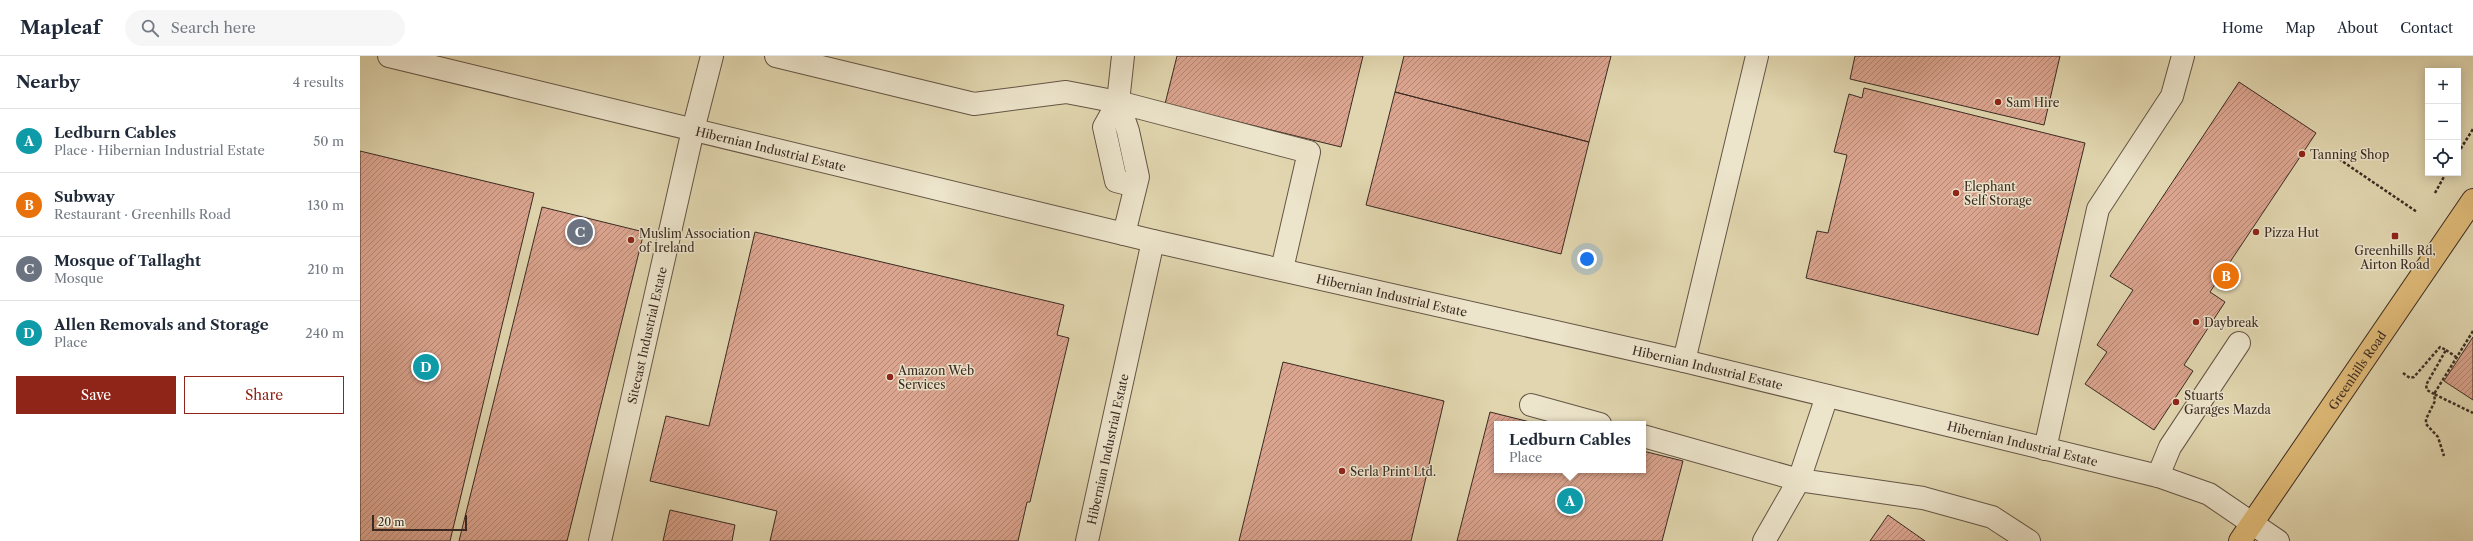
<!DOCTYPE html>
<meta charset="utf-8">
<style>
:root{--surface:#fff;--page:#f6f6f7;--text:#1f2937;--muted:#747a83;--line:#e0e1e3;--accent:#8f2418}
body{margin:0;font-family:"Libre Caslon Text",serif;background:var(--page);color:var(--text)}
.controls{position:absolute;right:12px;top:12px;display:grid;overflow:hidden;border-radius:0px;box-shadow:0 2px 10px #0003}
.controls button{width:36px;height:36px;display:grid;place-items:center;padding:0;border:0;border-bottom:1px solid var(--line);background:var(--surface);color:var(--text);font:20px sans-serif}
.scale{position:absolute;left:12px;bottom:10px;width:95px;box-sizing:border-box;padding-left:4px;border:2px solid #3a2a22;border-top:0;font-size:11px;line-height:14px;white-space:nowrap;color:#3a2a22;-webkit-text-stroke:3px #ece4cb;paint-order:stroke}
.you{position:absolute;left:1227px;top:203px;width:14px;height:14px;margin:-10px;border:3px solid #fff;border-radius:50%;background:#1a73e8;box-shadow:0 0 0 6px #1a73e833}
.badge{display:grid;place-items:center;width:26px;height:26px;border-radius:50%;background:var(--accent);color:#fff;font-size:13px;font-weight:700}
.pin{position:absolute;translate:-50% -50%;border:2px solid #fff;box-shadow:0 1px 4px #0006}
.popup{position:absolute;left:1134px;top:365px;width:152px;height:52px;box-sizing:border-box;display:grid;place-content:center;border-radius:0px;background:var(--surface);filter:drop-shadow(0 1px 3px #0005);font-size:13px;white-space:nowrap;color:var(--muted)}
.popup b{font-size:15px;color:var(--text)}
.popup::after{content:'';position:absolute;left:50%;top:100%;margin-left:-8px;border:8px solid transparent;border-top-color:var(--surface)}
.list{margin:0;padding:0;list-style:none}
h2{display:flex;justify-content:space-between;align-items:center;height:52px;margin:0;padding:0 16px;font-size:17px}
h2 small{font-size:13px;font-weight:400;color:var(--muted)}
.list li{display:grid;grid-template-columns:26px 1fr auto;gap:12px;align-items:center;box-sizing:border-box;height:64px;padding:0 16px;border-top:1px solid var(--line)}
.list b{display:block;font-size:15px;white-space:nowrap}
.list p{margin:0;font-size:13px;white-space:nowrap;color:var(--muted)}
.list em{font-size:13px;font-style:normal;color:var(--muted)}
.actions{display:flex;gap:8px;padding:12px 16px}
.actions a{flex:1;padding:9px 0;border:1px solid var(--accent);border-radius:0px;text-align:center;font-size:14px;color:var(--accent)}
.actions .main{background:var(--accent);color:#fff}
.icon{flex:none;width:22px;height:22px;fill:none;stroke:currentColor;stroke-width:2;stroke-linecap:round;stroke-linejoin:round}
.map{position:relative;flex:none;width:2113px;height:485px;overflow:hidden}
header{display:flex;align-items:center;gap:24px;box-sizing:border-box;height:56px;padding:0 20px;background:var(--surface);border-bottom:1px solid var(--line)}
header strong{font-size:19px}
nav{display:flex;gap:22px;margin-inline-start:auto;font-size:14px}
.search{width:280px;height:36px;background:var(--page);display:flex;align-items:center;gap:10px;box-sizing:border-box;padding:0 14px;border-radius:22px;color:var(--muted);font-size:15px}
main{display:flex}
aside{flex:1;background:var(--surface)}
.map>svg:first-child{display:block}
.building{fill:url(#building-hatch);stroke:#3a2a22}
.lines{fill:none;stroke-linecap:round;stroke-linejoin:round}
.minor-casing{stroke:#645545;stroke-width:24}
.major-casing{stroke:#3a2a22;stroke-width:24}
.path{stroke:#3a2a22;stroke-width:2.5;stroke-dasharray:3 2;stroke-linecap:butt}
.minor{stroke:#ece4cb;stroke-width:22}
.major{stroke:#e0bb78;stroke-width:22}
.poi-dot{fill:#8f2418;stroke:#ece4cb;stroke-width:1.5}
.labels{text-anchor:middle;dominant-baseline:central;stroke-width:3;stroke-linejoin:round;paint-order:stroke}
.poi-label{font-size:12px;fill:#3a2a22;stroke:#ece4cb;text-anchor:start}
.street-label{font-size:12px;fill:#3a2a22;stroke:#ece4cb}
</style>
<header>
<strong>Mapleaf</strong>
<div class="search"><svg class="icon" aria-label="search" viewBox="0 0 24 24"><circle cx="10" cy="10" r="6"/><path d="M15 15l6 6"/></svg>Search here</div>
<nav><a>Home</a><a>Map</a><a>About</a><a>Contact</a></nav>
</header>
<main>
<aside>
<h2>Nearby<small>4 results</small></h2>
<ul class="list">
<li><span class="badge" style="background:#0f9aa8">A</span><div><b>Ledburn Cables</b><p>Place · Hibernian Industrial Estate</p></div><em>50 m</em></li>
<li><span class="badge" style="background:#e8710a">B</span><div><b>Subway</b><p>Restaurant · Greenhills Road</p></div><em>130 m</em></li>
<li><span class="badge" style="background:#6b7280">C</span><div><b>Mosque of Tallaght</b><p>Mosque</p></div><em>210 m</em></li>
<li><span class="badge" style="background:#0f9aa8">D</span><div><b>Allen Removals and Storage</b><p>Place</p></div><em>240 m</em></li>
</ul>
<div class="actions"><a class="main">Save</a><a>Share</a></div>
</aside>
<div class="map">
<svg width="2113" height="485" viewBox="0 0 2113 485">
<defs>
<pattern id="building-hatch" width="6" height="6" patternUnits="userSpaceOnUse"><rect width="6" height="6" fill="#dba48f"/><path d="M-1 1l2-2M0 6l6-6M5 7l2-2" fill="none" stroke="#b38674"/></pattern>
</defs>
<rect width="100%" height="100%" fill="#e1d6af"/>
<filter id="stains"><feTurbulence type="fractalNoise" baseFrequency=".005" numOctaves="4"/><feColorMatrix values="0 0 0 0 .2 0 0 0 0 .09 0 0 0 0 .02 0 0 0 .5 -.17"/></filter>
<radialGradient id="worn" r=".72"><stop offset=".6" stop-color="#630" stop-opacity="0"/><stop offset="1" stop-color="#630" stop-opacity=".3"/></radialGradient>
<path class="building" d="M817,0H1003L981,91L805,48Z
M1044,0H1251L1229,86L1035,36Z
M1495,0H1700L1684,69L1490,23Z
M1879,26L1956,77L1850,236L1865,246L1824,309L1833,315L1794,374L1725,328L1747,296L1737,289L1773,234L1750,220Z
M1504,32L1725,87L1678,279L1446,222L1457,175L1468,177L1487,99L1474,96L1489,38L1502,42Z
M1035,36L1229,86L1201,198L1006,149Z
M0,95L174,137L90,485H0Z
M182,151L284,176L207,485H99Z
M395,176L704,249L697,279L709,282L670,446H667L658,485H410L417,455L290,425L306,360L349,370Z
M2113,281V344L2084,325Z
M923,306L1084,345L1051,485H879Z
M1130,356L1178,368H1137V414H1283V395L1323,405L1302,485H1097Z
M310,454L375,469L372,485H303Z
M1528,459L1565,485H1510Z"/>
<g class="lines">
<g class="minor-casing">
<g id="minor">
<path id="s1" d="M29,0L793,185L1324,305L1798,420L1849,438L1918,485"/>
<path d="M416,0L614,48L706,36L758,46L949,96L922,213"/>
<path d="M763,0L758,46L744,71L756,125L775,130"/>
<path d="M758,46L768,75L778,121L764,178"/>
<path d="M1324,305L1397,0"/>
<path d="M1467,340L1439,424L1563,442L1632,461L1669,485"/>
<path d="M1171,349L1240,368"/>
<path d="M1283,380L1439,424L1404,485"/>
<path d="M1685,393L1738,153L1812,40L1823,0"/>
<path d="M1798,420L1810,391L1879,287"/>
<path id="s2" d="M240,485L333,74L352,0"/>
<path id="s3" d="M727,485L793,185"/>
</g>
</g>
<g class="major-casing">
<g id="major">
<path id="s4" d="M1880,485L2113,144"/>
</g>
</g>
<path class="path" d="M2098,97L2113,73
M1979,103L2057,156
M2075,137L2086,117
M2113,275L2074,338L2113,357
M2086,294L2096,301
M2043,317L2050,322L2054,321L2080,291L2086,294L2066,329L2067,334L2074,338L2075,345L2066,363V368L2078,381L2084,400"/>
<use href="#minor" class="minor"/>
<use href="#major" class="major"/>
</g>
<g class="poi-dot">
<circle cx="1638" cy="46" r="4"/>
<circle cx="1942" cy="98" r="4"/>
<circle cx="1596" cy="137" r="4"/>
<circle cx="1896" cy="176" r="4"/>
<rect x="2031" y="176" width="8" height="8" rx="2"/>
<circle cx="271" cy="184" r="4"/>
<circle cx="1836" cy="266" r="4"/>
<circle cx="530" cy="321" r="4"/>
<circle cx="1816" cy="346" r="4"/>
<circle cx="982" cy="415" r="4"/>
</g>
<g class="labels">
<g class="poi-label">
<text x="1646" y="46">Sam Hire</text>
<text x="1950" y="98">Tanning Shop</text>
<text x="1604" y="130">Elephant<tspan x="1604" dy="14">Self Storage</tspan></text>
<text x="1904" y="176">Pizza Hut</text>
<text x="279" y="177">Muslim Association<tspan x="279" dy="14">of Ireland</tspan></text>
<text x="2035" y="194" text-anchor="middle">Greenhills Rd,<tspan x="2035" dy="14">Airton Road</tspan></text>
<text x="1844" y="266">Daybreak</text>
<text x="538" y="314">Amazon Web<tspan x="538" dy="14">Services</tspan></text>
<text x="1824" y="339">Stuarts<tspan x="1824" dy="14">Garages Mazda</tspan></text>
<text x="990" y="415">Serla Print Ltd.</text>
</g>
<g class="street-label">
<text stroke="none"><textPath href="#s1" startOffset="393">Hibernian Industrial Estate</textPath></text>
<text stroke="none"><textPath href="#s1" startOffset="1031">Hibernian Industrial Estate</textPath></text>
<text stroke="none"><textPath href="#s2" startOffset="211">Sitecast Industrial Estate</textPath></text>
<text stroke="none"><textPath href="#s1" startOffset="1355">Hibernian Industrial Estate</textPath></text>
<text stroke="none"><textPath href="#s4" startOffset="207">Greenhills Road</textPath></text>
<text stroke="none"><textPath href="#s1" startOffset="1679">Hibernian Industrial Estate</textPath></text>
<text stroke="none"><textPath href="#s3" startOffset="94">Hibernian Industrial Estate</textPath></text>
</g>
</g>
<rect width="100%" height="100%" filter="url(#stains)"/>
<rect width="100%" height="100%" fill="url(#worn)"/>
</svg>
<div class="controls">
<button>+</button>
<button>−</button>
<button><svg class="icon" aria-label="locate" viewBox="0 0 24 24"><circle cx="12" cy="12" r="6"/><path d="M12 2v4M12 18v4M2 12h4M18 12h4"/></svg></button>
</div>
<div class="scale">20 m</div>
<div class="you"></div>
<div class="pin badge" style="left:1210px;top:445px;background:#0f9aa8">A</div>
<div class="popup"><b>Ledburn Cables</b>Place</div>
<div class="pin badge" style="left:1866px;top:220px;background:#e8710a">B</div>
<div class="pin badge" style="left:220px;top:176px;background:#6b7280">C</div>
<div class="pin badge" style="left:66px;top:311px;background:#0f9aa8">D</div>
</div>
</main>
